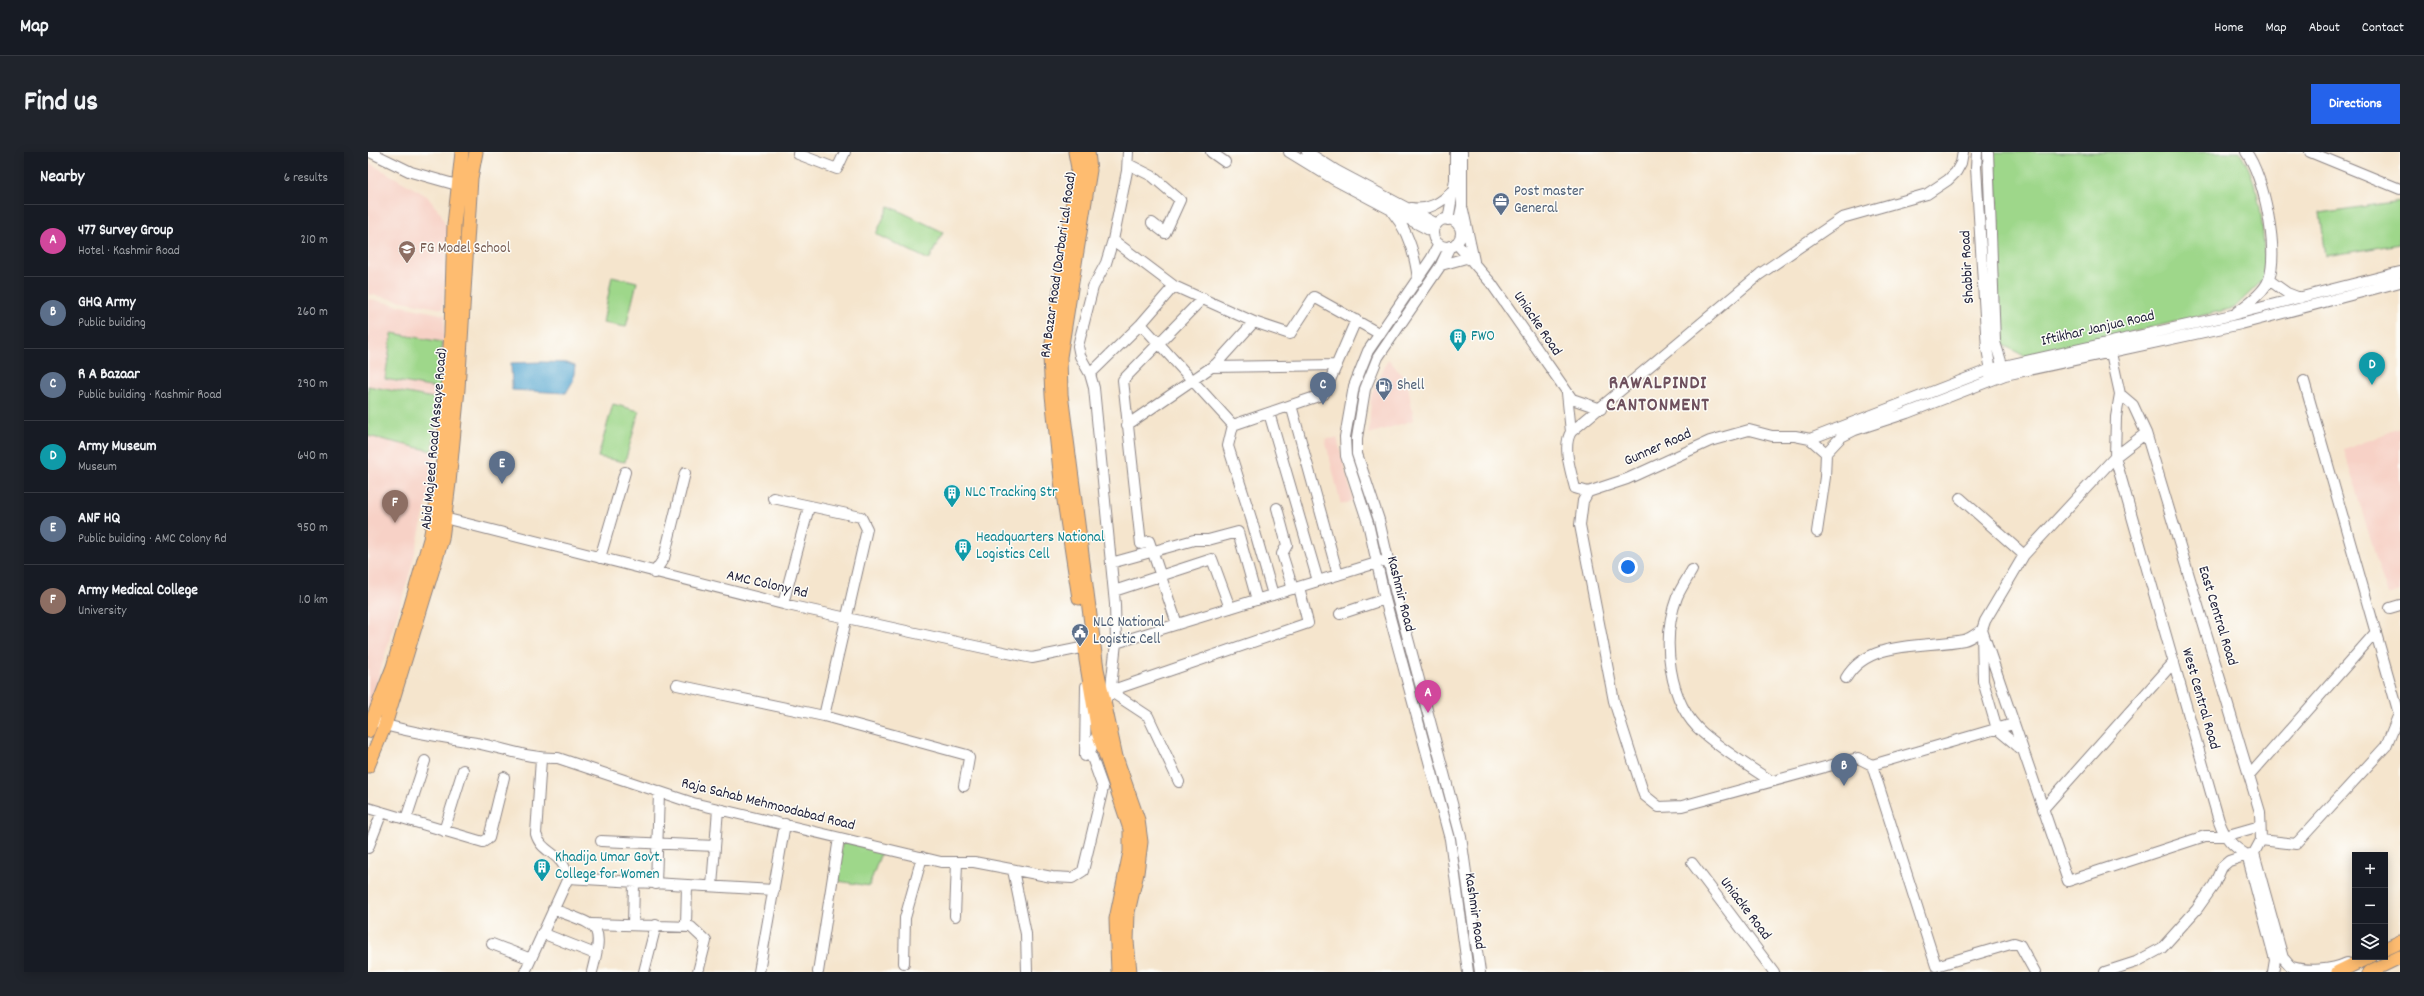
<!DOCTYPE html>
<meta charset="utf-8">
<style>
:root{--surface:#171b24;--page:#20242c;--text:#f1f3f6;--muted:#9ea1a6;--line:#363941;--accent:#2563eb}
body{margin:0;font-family:Dekko,sans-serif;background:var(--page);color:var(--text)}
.controls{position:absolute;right:12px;bottom:12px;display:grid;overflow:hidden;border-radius:0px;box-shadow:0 2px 10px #0003}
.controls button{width:36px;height:36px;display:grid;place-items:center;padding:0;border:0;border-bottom:1px solid var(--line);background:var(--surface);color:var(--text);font:20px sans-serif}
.you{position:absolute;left:1260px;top:415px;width:14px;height:14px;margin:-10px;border:3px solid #fff;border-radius:50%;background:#1a73e8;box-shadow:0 0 0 6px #1a73e833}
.badge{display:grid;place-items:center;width:26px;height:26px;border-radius:50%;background:var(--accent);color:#fff;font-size:13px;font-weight:700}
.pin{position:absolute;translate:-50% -33px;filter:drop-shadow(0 1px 2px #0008)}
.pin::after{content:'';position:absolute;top:21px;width:14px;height:12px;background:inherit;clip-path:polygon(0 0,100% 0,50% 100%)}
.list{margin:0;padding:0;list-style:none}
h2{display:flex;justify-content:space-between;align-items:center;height:52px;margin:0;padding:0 16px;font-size:17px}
h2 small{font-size:13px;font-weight:400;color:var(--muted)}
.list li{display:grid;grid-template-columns:26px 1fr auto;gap:12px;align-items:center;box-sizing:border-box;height:72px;padding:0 16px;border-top:1px solid var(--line)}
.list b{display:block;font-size:15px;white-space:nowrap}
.list p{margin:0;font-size:13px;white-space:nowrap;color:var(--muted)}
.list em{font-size:13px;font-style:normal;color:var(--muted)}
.icon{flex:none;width:22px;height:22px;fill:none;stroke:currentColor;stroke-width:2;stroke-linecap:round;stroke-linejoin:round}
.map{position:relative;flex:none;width:2032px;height:820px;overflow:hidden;border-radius:0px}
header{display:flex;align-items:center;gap:24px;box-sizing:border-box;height:56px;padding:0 20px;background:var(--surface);border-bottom:1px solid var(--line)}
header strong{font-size:19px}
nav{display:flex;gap:22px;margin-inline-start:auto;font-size:14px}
.intro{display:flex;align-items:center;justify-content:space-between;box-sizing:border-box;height:96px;padding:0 24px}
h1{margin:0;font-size:28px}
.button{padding:10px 18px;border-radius:0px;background:var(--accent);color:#fff;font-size:14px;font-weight:700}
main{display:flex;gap:24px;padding:0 24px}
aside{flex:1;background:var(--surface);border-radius:0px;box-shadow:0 2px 10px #0003}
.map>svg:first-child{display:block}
.built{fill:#f7d1c6}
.green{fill:#9ed78a;stroke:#607c62}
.water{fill:#56a7d1;stroke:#3c6486}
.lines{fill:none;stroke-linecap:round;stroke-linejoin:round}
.minor-casing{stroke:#8c8484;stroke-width:12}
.major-casing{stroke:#8c8484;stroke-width:15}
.minor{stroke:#fff;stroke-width:10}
.major{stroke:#febc70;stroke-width:13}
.labels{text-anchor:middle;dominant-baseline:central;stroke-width:3;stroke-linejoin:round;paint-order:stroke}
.service-label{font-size:15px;fill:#4e5e75;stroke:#fdfcf7;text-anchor:start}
.education-label{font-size:15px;fill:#785e54;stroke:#fdfcf7;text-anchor:start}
.street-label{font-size:15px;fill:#22223b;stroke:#fdfcf7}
.culture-label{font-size:15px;fill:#0d838f;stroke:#fdfcf7;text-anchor:start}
.district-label{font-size:19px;font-weight:bold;letter-spacing:1px;fill:#6e505d;stroke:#fdfcf7}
</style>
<header>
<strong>Map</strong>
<nav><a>Home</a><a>Map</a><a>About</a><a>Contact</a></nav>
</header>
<div class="intro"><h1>Find us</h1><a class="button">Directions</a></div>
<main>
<aside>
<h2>Nearby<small>6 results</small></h2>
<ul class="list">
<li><span class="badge" style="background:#d1479c">A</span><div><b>477 Survey Group</b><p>Hotel · Kashmir Road</p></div><em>210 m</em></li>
<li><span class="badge" style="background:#5c6f8a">B</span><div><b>GHQ Army</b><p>Public building</p></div><em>260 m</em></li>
<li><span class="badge" style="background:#5c6f8a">C</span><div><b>R A Bazaar</b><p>Public building · Kashmir Road</p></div><em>290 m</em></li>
<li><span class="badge" style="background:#0f9aa8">D</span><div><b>Army Museum</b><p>Museum</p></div><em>640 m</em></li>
<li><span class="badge" style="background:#5c6f8a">E</span><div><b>ANF HQ</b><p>Public building · AMC Colony Rd</p></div><em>950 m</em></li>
<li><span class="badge" style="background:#8d6e63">F</span><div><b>Army Medical College</b><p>University</p></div><em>1.0 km</em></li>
</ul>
</aside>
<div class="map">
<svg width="2032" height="820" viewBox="0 0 2032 820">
<rect width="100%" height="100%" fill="#fdfcf7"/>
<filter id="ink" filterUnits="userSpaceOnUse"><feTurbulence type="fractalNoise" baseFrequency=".025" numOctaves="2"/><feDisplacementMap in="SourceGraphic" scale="8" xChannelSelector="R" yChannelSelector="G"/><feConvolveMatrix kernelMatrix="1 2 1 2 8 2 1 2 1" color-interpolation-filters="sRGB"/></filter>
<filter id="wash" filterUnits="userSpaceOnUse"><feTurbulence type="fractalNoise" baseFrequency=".012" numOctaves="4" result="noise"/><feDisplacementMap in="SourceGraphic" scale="16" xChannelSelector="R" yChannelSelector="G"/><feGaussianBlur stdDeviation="0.9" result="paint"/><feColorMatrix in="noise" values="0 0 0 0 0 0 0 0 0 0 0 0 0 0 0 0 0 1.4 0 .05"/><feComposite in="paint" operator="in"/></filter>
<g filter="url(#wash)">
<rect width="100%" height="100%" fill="#f5e5cd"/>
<path class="built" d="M0,10L59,44L73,62L80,81L75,157L0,142Z
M0,147L77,163L73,249L65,325L43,417L0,559Z
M1020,207L1039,228L1046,268L1001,282L1003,243Z
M2032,276V439L2019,443L1976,298Z
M969,286L985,348L973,353L957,287Z"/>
<path class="green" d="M1625,0H1872C1896,39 1895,81 1897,126L1866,156L1658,205L1632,191C1631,171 1629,150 1630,130C1630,86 1632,44 1625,0Z
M2032,49V92L1958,104L1952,61Z
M521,54L575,80L561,108L508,82Z
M244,124L269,130L258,175L235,171Z
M24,181L74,190L73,237L17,227Z
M0,234L71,247L64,299L0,284Z
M245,252L271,259L257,310L230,305Z
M474,689L514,698L501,734L470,729Z"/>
<path class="water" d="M174,210L199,211L207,214L205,229L198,241L144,238L143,211Z"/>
</g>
<g filter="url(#ink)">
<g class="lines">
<g class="minor-casing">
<path id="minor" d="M2,0L43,20L96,35
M431,0L430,2L469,17L477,0
M843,0L857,10
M921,0L965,27L1065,80
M939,0L969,19L1069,72
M1595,0L1593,11L1588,20L1580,28L1559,42L1474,66L1392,122L1203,280C1194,294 1203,320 1207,336L1220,340L1259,327L1342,289L1381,278L1404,284H1427L1442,287L1623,217L1864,163L2032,120
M1609,0L1608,15L1619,197L1624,224
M1620,0L1627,190L1636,219
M1942,0L2032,37
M760,12L784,24L812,48L797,81L784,71
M1043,56C1061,59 1074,50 1086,38
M1095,58L1106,109
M1025,61C1041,80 1047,103 1050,127
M1065 81a14 14 0 1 1 28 0a14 14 0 1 1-28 0Z
M1080,68L1087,28V0
M1090,73L1094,54V0
M745,88L806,134L886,170L922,182L946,145L1012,182
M1088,91L1123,131L1204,247L1233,257
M1071,92L1063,107L1000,199L986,234L977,285L978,304L1000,371L1017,447L1082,687L1100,820
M1082,94L1073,113L1010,205L997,237L989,286V302L1011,368L1027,438L1093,685L1112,820
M1073,113L1098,106L1106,109
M1901,128L1919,141L1932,146
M1869,160C1879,152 1897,140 1901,127C1911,98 1896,24 1878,0
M773,172L865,273L956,242L988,168
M1743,201L1752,242L1748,265L1747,305L1851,669C1857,686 1864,694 1879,703
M844,215L969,213
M722,222L773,172L806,134
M1199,241L1203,280
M1752,242L1765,253L1778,281L1892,660L1893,688L1886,701
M923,253L970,423
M901,261L950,429
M759,273L848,212L886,170
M865,273L860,294L883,366L905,443
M1442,287L1458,301L1457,325L1449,380
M1458,301L1473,285L1487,278L1539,261L1637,223L1873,172L2032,130
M1220,340L1215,349L1212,373L1246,549L1276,643L1291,655L1314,654L1490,606L1504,613L1568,814L1646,791L1652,793L1667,820
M405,346L493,365L499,377L456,564
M1592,346L1656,403
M909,356L919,393L914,402L925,437
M76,366L415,452L616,496L664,506L718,495
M232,406L257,320
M743,411L826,388H840L870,380L889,448
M1324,418C1319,427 1313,436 1309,445C1293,487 1300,551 1335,581C1356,599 1380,614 1403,629
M286,421L296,406L317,321
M746,439L844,407L862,456
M415,452L441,355
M2022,456L2032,453
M972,462L1017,447
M809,472L781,389L773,392L755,228L835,146
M1614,478L1700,729L1837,684H1857L1892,674
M748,491L747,452L726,236L722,222L712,204L710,194L725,135L738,111L745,88L759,19L760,0
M1478,526C1501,487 1557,496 1596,488C1602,487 1609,481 1614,478
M309,533L456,564L599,603L601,606L596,634
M742,539L940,471L931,435
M742,539L780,564L811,630
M736,553L743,535L748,491L1015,409
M11,571C45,582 74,584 108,591C136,596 161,607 190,606L325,651L573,710H606L684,725L704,726L715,719L735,636L722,600L730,580L734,578
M1653,597L1629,577L1615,529L1614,478L1617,469L1656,403L1747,305L1778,281
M717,604L718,534
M1504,613L1645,572
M1881,624L2008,480
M0,656L115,690L121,686L136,625
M1675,657L1806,510
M38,667L57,609
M76,679L95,618
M1893,688L1928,692L2018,594L2031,562L1936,229
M233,689L347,694
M0,696L14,660
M1886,701L1915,806C1918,808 1920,813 1924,815C1939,820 1964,818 1979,811
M1879,703L1907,808L1905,820
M1324,711L1406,820
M645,718L658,782L659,820
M200,726L406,738
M288,732L291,641
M344,734L350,657
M185,757C230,775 237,769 224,820
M587,764L589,710
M223,772L323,775L338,789L330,820
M265,773L266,731
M318,773L319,733
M174,781L222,800
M124,792L163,807
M536,811L537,766L554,705
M157,820L200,726C195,699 174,703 168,682L173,607
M276,820L288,773
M391,820L417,672
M450,820L471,686
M1737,820L1768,810L1794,796L1829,757L1846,733L1854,715L1861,709L1882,702"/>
</g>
<g class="major-casing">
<path id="major" d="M707,0L710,16L682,205L684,243L693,329L711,446
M720,0L722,18L692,205L693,242L729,517L748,605L770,668L773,690L769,721L760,760L759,789L762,820
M716,486L718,508L730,580L762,677V700L748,767L750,820
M0,579L25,515L62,387L74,322L83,180L86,73L94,0
M0,614L17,573L74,387L81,331L90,237L103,26L108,0
M2017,797L2032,790
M1970,820L2001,805
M2001,820L2032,805"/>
</g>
<use href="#minor" class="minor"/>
<use href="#major" class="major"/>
</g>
</g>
<defs>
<g id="office-pin" transform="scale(0.9)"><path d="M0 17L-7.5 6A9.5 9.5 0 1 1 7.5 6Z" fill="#5c6f8a" stroke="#fdfcf7"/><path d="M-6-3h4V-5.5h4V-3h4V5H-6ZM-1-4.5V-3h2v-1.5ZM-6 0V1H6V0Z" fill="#fff"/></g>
<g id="school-pin" transform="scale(0.9)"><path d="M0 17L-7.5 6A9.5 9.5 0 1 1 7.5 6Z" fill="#8d6e63" stroke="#fdfcf7"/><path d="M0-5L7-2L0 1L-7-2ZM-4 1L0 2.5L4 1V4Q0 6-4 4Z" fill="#fff"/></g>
<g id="building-pin" transform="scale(0.9)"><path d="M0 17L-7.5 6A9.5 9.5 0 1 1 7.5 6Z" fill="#0f9aa8" stroke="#fdfcf7"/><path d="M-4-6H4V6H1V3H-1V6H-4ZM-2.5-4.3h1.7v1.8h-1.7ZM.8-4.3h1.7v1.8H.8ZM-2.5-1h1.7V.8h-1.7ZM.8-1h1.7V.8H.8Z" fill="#fff"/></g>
<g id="fuel-pin" transform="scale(0.9)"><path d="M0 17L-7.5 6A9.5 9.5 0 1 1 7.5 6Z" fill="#5c6f8a" stroke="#fdfcf7"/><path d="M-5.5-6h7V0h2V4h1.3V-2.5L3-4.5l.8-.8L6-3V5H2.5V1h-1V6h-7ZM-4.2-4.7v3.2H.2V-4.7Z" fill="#fff"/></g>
<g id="civic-pin" transform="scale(0.9)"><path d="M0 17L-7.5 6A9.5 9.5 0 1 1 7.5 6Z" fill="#5c6f8a" stroke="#fdfcf7"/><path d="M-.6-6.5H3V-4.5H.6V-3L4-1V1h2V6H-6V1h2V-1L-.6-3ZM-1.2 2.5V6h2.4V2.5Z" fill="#fff"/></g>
</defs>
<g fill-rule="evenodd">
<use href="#office-pin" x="1133" y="49"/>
<use href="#school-pin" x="39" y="97"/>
<use href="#building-pin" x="1090" y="185"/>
<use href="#fuel-pin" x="1016" y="234"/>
<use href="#building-pin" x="584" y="341"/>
<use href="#building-pin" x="595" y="395"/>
<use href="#civic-pin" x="712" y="480"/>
<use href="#building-pin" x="174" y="715"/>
</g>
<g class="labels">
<g class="service-label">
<text x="1146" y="40">Post master<tspan x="1146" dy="17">General</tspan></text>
<text x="1029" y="234">Shell</text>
<text x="725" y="471">NLC National<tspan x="725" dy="17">Logistic Cell</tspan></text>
</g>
<g class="education-label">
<text x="52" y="97">FG Model School</text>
</g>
<g class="street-label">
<text transform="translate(691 113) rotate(-82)">RA Bazar Road (Darbari Lal Road)</text>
<text transform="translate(1600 115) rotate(-93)">Shabbir Road</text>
<text transform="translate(1169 172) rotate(56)">Uniacke Road</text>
<text transform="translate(1730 177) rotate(-13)">Iftikhar Janjua Road</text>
<text transform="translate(67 287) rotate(-85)">Abid Majeed Road (Assaye Road)</text>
<text transform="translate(1290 296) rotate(-24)">Gunner Road</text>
<text transform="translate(399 433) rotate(13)">AMC Colony Rd</text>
<text transform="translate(1032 442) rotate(76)">Kashmir Road</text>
<text transform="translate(1849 464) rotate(73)">East Central Road</text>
<text transform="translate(1832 547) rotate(74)">West Central Road</text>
<text transform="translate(400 653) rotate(14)">Raja Sahab Mehmoodabad Road</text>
<text transform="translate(1377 757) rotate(53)">Uniacke Road</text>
<text transform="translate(1106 759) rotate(82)">Kashmir Road</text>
</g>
<g class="culture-label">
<text x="1103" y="185">FWO</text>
<text x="597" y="341">NLC Tracking Str</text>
<text x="608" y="386">Headquarters National<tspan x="608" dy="17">Logistics Cell</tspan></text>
<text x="187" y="706">Khadija Umar Govt.<tspan x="187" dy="17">College for Women</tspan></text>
</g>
<g class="district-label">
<text x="1290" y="232">RAWALPINDI<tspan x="1290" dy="22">CANTONMENT</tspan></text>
</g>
</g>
</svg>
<div class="controls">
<button>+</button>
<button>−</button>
<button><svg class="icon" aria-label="layers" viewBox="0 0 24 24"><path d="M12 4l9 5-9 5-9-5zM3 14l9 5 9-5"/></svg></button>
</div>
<div class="you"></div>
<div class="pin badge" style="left:1060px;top:561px;background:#d1479c">A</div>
<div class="pin badge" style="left:1476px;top:634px;background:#5c6f8a">B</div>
<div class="pin badge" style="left:955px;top:253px;background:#5c6f8a">C</div>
<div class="pin badge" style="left:2004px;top:233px;background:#0f9aa8">D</div>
<div class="pin badge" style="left:134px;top:332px;background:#5c6f8a">E</div>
<div class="pin badge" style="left:27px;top:371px;background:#8d6e63">F</div>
</div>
</main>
